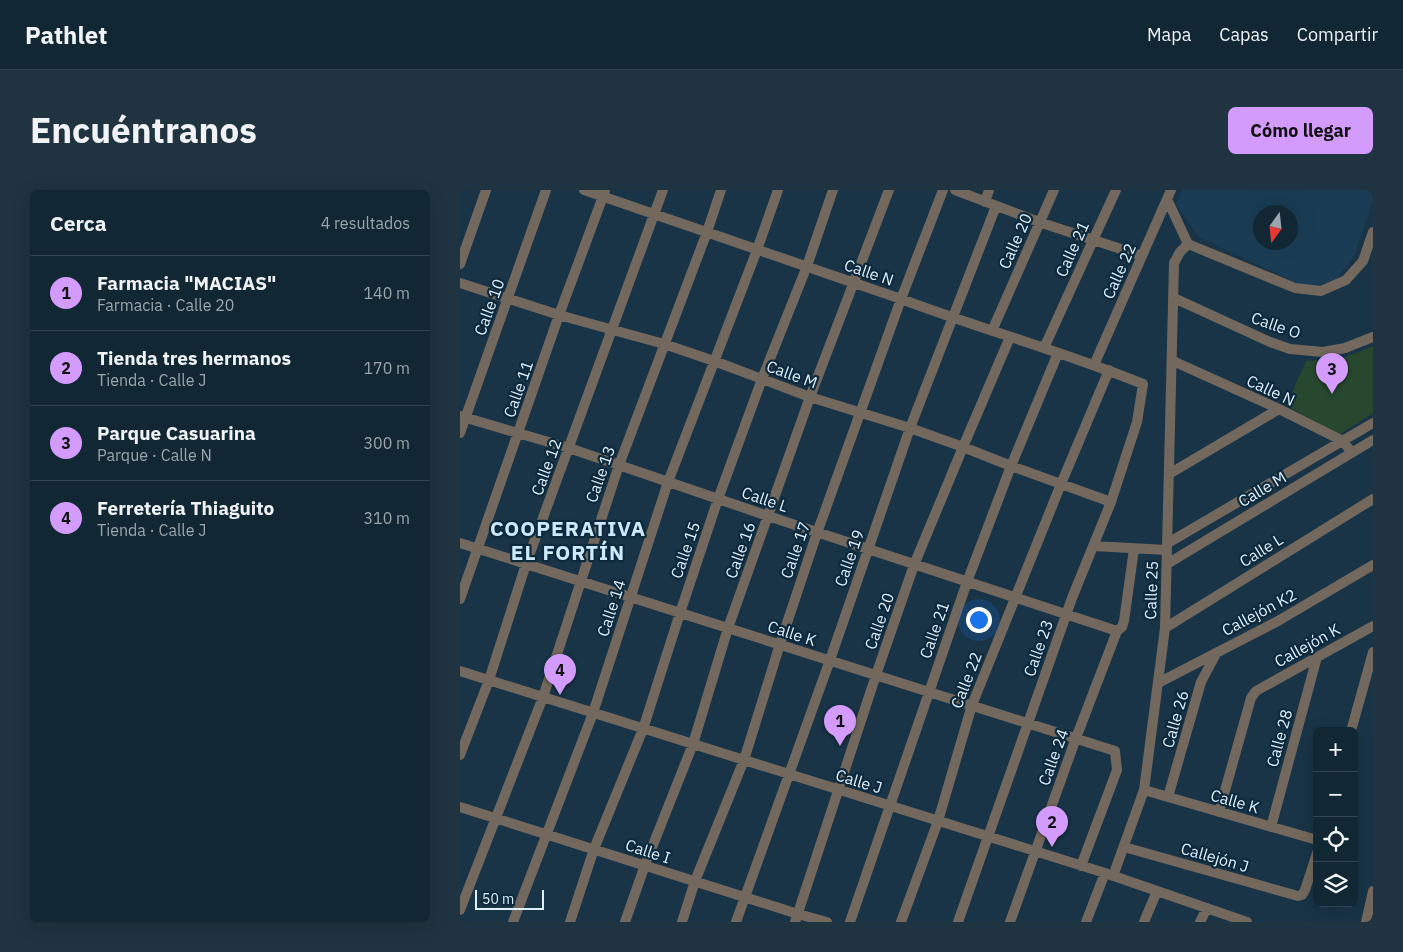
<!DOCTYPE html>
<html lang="es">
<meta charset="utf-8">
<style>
:root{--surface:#122734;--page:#1f3340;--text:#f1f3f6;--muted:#9ca5ac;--line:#31444f;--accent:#d39cfc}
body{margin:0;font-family:"IBM Plex Sans",sans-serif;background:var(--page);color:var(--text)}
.controls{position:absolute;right:15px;bottom:15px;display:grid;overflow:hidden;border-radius:8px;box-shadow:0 5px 20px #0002}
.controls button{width:45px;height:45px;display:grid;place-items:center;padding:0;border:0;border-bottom:1px solid var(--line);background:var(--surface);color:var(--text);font:25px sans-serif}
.compass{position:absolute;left:793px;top:15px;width:45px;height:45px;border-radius:50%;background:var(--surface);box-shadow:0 5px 20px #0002;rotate:195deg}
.scale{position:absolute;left:15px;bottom:12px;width:69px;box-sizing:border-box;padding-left:5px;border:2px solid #deeefb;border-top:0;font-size:14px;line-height:18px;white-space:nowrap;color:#deeefb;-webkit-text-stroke:4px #0d293c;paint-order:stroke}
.you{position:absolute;left:518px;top:429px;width:18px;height:18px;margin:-12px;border:4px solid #fff;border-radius:50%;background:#1a73e8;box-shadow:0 0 0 8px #1a73e833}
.badge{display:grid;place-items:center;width:32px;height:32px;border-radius:50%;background:var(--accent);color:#111;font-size:16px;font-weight:700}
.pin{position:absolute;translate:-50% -41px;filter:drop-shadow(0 1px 2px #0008)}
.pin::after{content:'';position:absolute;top:26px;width:18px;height:15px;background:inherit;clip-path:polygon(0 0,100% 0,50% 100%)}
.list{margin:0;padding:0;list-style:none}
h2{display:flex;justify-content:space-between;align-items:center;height:65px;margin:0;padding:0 20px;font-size:21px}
h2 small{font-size:16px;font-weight:400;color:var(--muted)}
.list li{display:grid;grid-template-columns:32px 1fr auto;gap:15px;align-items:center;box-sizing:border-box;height:75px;padding:0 20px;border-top:1px solid var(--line)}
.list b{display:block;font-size:19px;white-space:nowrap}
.list p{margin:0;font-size:16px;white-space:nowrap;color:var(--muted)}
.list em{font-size:16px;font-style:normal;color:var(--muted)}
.icon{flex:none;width:28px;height:28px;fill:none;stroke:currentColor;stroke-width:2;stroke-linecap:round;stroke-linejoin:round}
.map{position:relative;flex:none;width:913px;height:732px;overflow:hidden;border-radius:8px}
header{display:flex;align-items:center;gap:30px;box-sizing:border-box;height:70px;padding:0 25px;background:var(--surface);border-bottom:1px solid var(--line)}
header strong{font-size:24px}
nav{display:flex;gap:28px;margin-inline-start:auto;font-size:18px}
.intro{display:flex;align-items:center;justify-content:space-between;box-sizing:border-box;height:120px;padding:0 30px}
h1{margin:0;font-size:35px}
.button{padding:12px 22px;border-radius:8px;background:var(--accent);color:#111;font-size:18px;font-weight:700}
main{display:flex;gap:30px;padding:0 30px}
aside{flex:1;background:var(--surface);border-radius:8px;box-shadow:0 5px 20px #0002}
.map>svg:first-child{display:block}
.built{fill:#1a3d55;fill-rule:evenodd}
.green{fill:#27472f}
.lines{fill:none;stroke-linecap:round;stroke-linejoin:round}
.minor{stroke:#73685d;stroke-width:10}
.labels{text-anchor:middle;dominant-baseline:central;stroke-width:4.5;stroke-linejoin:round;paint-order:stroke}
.street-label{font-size:16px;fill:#deeefb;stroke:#0d293c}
.district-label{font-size:21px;font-weight:bold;letter-spacing:1px;fill:#cee8fc;stroke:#0d293c}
</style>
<header>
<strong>Pathlet</strong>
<nav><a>Mapa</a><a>Capas</a><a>Compartir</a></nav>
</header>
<div class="intro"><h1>Encuéntranos</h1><a class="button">Cómo llegar</a></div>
<main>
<aside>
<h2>Cerca<small>4 resultados</small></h2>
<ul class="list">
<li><span class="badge">1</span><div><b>Farmacia &quot;MACIAS&quot;</b><p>Farmacia · Calle 20</p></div><em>140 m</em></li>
<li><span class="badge">2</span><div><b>Tienda tres hermanos</b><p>Tienda · Calle J</p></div><em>170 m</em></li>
<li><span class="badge">3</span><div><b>Parque Casuarina</b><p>Parque · Calle N</p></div><em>300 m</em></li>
<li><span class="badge">4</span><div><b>Ferretería Thiaguito</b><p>Tienda · Calle J</p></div><em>310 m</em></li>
</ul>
</aside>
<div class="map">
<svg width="913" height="732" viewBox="0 0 913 732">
<rect width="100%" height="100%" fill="#183446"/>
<path class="built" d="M723,0H913V10L893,68L876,89L857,96L839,94L739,47L716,14ZM801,22H831V52H801Z"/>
<path class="green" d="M913,156V223L880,244L826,216L846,171L886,167Z"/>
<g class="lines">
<path class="minor" d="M124,0L441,109C521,139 604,162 683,194L677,232L651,312L612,408L498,732
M495,0L579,32L682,66
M707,9L728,54
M525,12L529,0
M728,54L835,98L861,101L886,90L903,71L913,42
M0,74L26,0
M0,93L99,125L204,154L254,171L350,207L450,238L503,257L551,276L651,312
M714,108L810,152L830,159L863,162L885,158L913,147
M532,141L594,0
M584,158L656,0
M713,171L819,219L883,251L892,263
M634,175L711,0
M0,226L109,258L308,326L657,441
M0,243L86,0
M709,284L819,219
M0,353L655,561L657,580L621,676
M708,353L913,233
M633,356L707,360
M707,374L913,250
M0,409L99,125L145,1
M705,438L913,309
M0,481L645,683L787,732
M698,493L818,431L913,375
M891,541L913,462
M0,565L29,490L66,374L203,0
M684,600L857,650
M708,607L741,492L757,462
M0,617L338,724L367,732
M759,622L791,508L796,501L913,436
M811,637L857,467
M664,657L838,706L842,705L845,700L857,663
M653,686L684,600L705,438L714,73L720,62L728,54
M0,720L83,507L159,275L247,42L261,0
M53,732L133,523L208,292L297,60L318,0
M110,732L134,659L183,539L220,423L258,309L302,189L347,76L373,0
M165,732L185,675L233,554L268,438L350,207L429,0
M222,732L235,691L284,570L320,454L357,343L441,109L483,0
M276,732L370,470L450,238L536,16
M335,732L416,485L454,375L503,257L550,147
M390,732L507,392L551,276L598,163
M441,732L478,631L512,515L601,294L649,180
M550,732L616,548L657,441L662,437L664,431L674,359
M626,732L645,683
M684,732L697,701
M740,732L747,718
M906,732L913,701"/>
</g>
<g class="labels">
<g class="street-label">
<text transform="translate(555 51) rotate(-66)">Calle 20</text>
<text transform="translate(612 59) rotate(-66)">Calle 21</text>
<text transform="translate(659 81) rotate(-66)">Calle 22</text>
<text transform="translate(409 82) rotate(19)">Calle N</text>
<text transform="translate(29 117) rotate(-70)">Calle 10</text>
<text transform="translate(816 135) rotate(19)">Calle O</text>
<text transform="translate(332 184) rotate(20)">Calle M</text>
<text transform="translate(58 199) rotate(-71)">Calle 11</text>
<text transform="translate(811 200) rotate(25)">Calle N</text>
<text transform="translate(86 277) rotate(-70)">Calle 12</text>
<text transform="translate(140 284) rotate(-71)">Calle 13</text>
<text transform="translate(802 299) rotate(-31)">Calle M</text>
<text transform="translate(305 309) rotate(19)">Calle L</text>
<text transform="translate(225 360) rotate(-71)">Calle 15</text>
<text transform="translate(280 360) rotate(-70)">Calle 16</text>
<text transform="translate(335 360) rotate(-71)">Calle 17</text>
<text transform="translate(801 360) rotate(-32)">Calle L</text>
<text transform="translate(389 368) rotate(-71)">Calle 19</text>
<text transform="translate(691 400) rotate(-88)">Calle 25</text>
<text transform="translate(151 418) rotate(-72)">Calle 14</text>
<text transform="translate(799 422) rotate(-28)">Callejón K2</text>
<text transform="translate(419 431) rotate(-71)">Calle 20</text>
<text transform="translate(474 440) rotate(-71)">Calle 21</text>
<text transform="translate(332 443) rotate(18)">Calle K</text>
<text transform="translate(847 455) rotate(-29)">Callejón K</text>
<text transform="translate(578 458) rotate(-71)">Calle 23</text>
<text transform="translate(506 490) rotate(-69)">Calle 22</text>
<text transform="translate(715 529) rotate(-74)">Calle 26</text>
<text transform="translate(819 548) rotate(-75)">Calle 28</text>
<text transform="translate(593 567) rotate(-70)">Calle 24</text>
<text transform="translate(399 591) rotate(17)">Calle J</text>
<text transform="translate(775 611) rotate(16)">Calle K</text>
<text transform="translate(188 661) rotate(18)">Calle I</text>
<text transform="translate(755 667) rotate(16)">Callejón J</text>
</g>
<g class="district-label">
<text x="108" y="338">COOPERATIVA<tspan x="108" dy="24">EL FORTÍN</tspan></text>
</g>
</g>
</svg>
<div class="controls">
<button>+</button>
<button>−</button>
<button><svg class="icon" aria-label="locate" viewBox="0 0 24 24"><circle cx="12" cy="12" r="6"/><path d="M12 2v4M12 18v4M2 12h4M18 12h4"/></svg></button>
<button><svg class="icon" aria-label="layers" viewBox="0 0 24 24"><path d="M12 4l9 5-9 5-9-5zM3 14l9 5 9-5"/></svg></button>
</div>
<svg class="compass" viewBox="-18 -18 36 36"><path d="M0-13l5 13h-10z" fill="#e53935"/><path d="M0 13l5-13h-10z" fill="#9ca5ac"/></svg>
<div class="scale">50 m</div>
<div class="you"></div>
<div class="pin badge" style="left:380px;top:556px">1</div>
<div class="pin badge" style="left:592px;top:657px">2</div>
<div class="pin badge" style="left:872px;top:204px">3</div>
<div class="pin badge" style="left:100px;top:505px">4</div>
</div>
</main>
